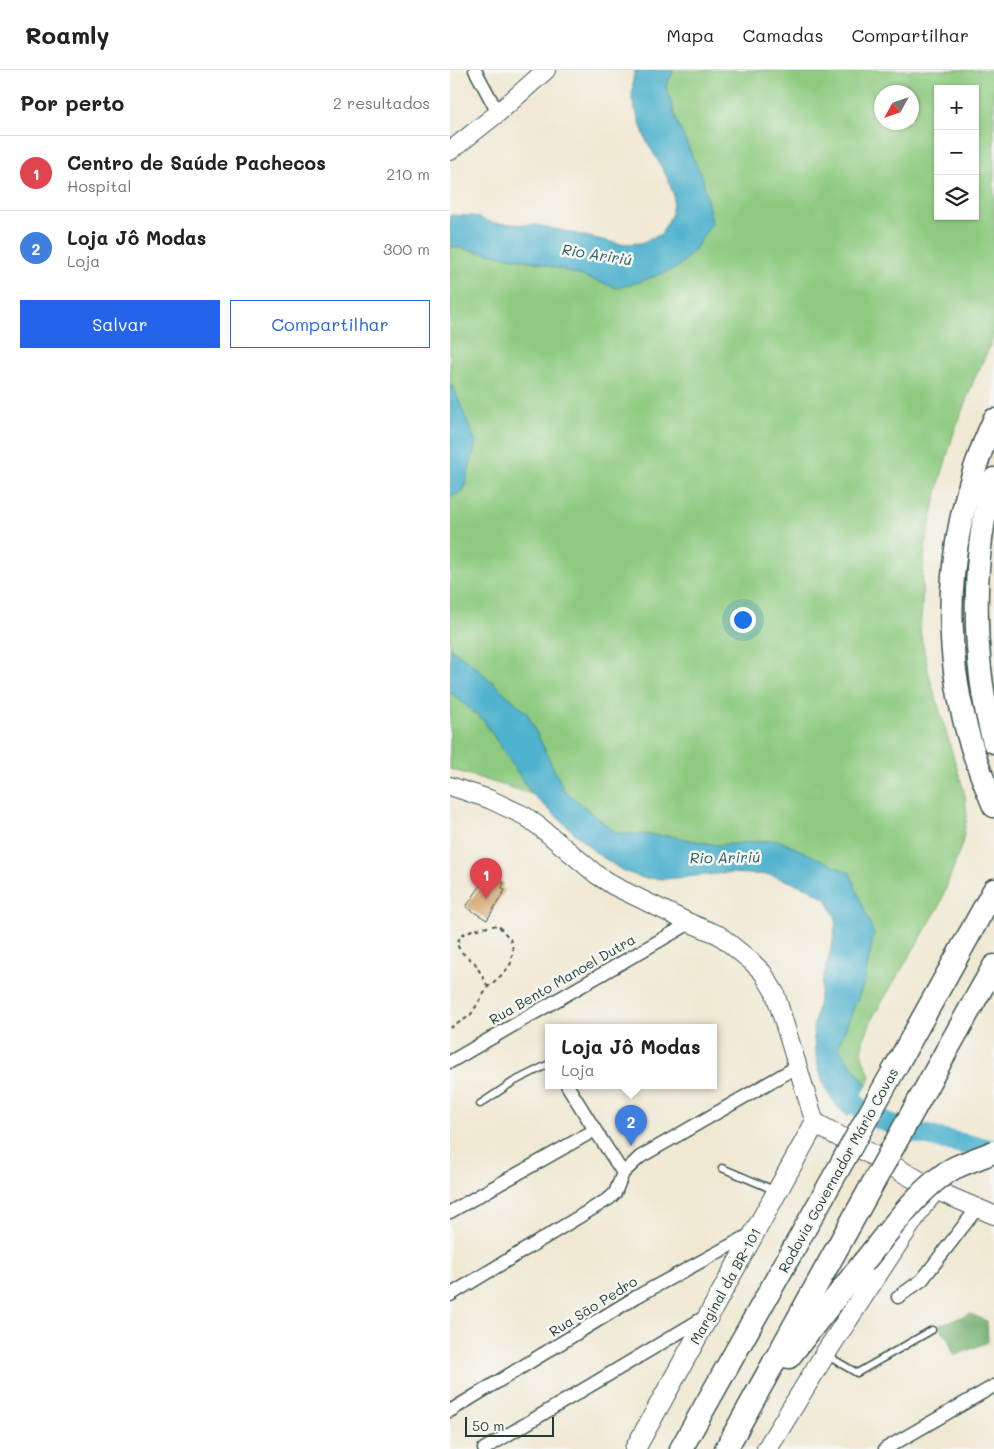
<!DOCTYPE html>
<html lang="pt">
<meta charset="utf-8">
<style>
:root{--surface:#fff;--page:#f2f2f2;--text:#222;--muted:#767676;--line:#e0e0e0;--accent:#2563eb}
body{margin:0;font-family:Mali,sans-serif;background:var(--page);color:var(--text)}
.controls{position:absolute;right:15px;top:15px;display:grid;overflow:hidden;border-radius:0px;box-shadow:0 1px 4px #0004}
.controls button{width:45px;height:45px;display:grid;place-items:center;padding:0;border:0;border-bottom:1px solid var(--line);background:var(--surface);color:var(--text);font:25px sans-serif}
.compass{position:absolute;left:424px;top:15px;width:45px;height:45px;border-radius:50%;background:var(--surface);box-shadow:0 1px 4px #0004;rotate:230deg}
.scale{position:absolute;left:15px;bottom:12px;width:89px;box-sizing:border-box;padding-left:5px;border:2px solid #1f3d34;border-top:0;font-size:14px;line-height:18px;white-space:nowrap;color:#1f3d34;-webkit-text-stroke:4px #f6f6f2;paint-order:stroke}
.you{position:absolute;left:292px;top:549px;width:18px;height:18px;margin:-12px;border:4px solid #fff;border-radius:50%;background:#1a73e8;box-shadow:0 0 0 8px #1a73e833}
.badge{display:grid;place-items:center;width:32px;height:32px;border-radius:50%;background:var(--accent);color:#fff;font-size:16px;font-weight:700}
.pin{position:absolute;translate:-50% -41px;filter:drop-shadow(0 1px 2px #0008)}
.pin::after{content:'';position:absolute;top:26px;width:18px;height:15px;background:inherit;clip-path:polygon(0 0,100% 0,50% 100%)}
.popup{position:absolute;left:95px;top:954px;width:172px;height:65px;box-sizing:border-box;display:grid;place-content:center;border-radius:0px;background:var(--surface);filter:drop-shadow(0 1px 4px #0005);font-size:16px;white-space:nowrap;color:var(--muted)}
.popup b{font-size:19px;color:var(--text)}
.popup::after{content:'';position:absolute;left:50%;top:100%;margin-left:-10px;border:10px solid transparent;border-top-color:var(--surface)}
.list{margin:0;padding:0;list-style:none}
h2{display:flex;justify-content:space-between;align-items:center;height:65px;margin:0;padding:0 20px;font-size:21px}
h2 small{font-size:16px;font-weight:400;color:var(--muted)}
.list li{display:grid;grid-template-columns:32px 1fr auto;gap:15px;align-items:center;box-sizing:border-box;height:75px;padding:0 20px;border-top:1px solid var(--line)}
.list b{display:block;font-size:19px;white-space:nowrap}
.list p{margin:0;font-size:16px;white-space:nowrap;color:var(--muted)}
.list em{font-size:16px;font-style:normal;color:var(--muted)}
.actions{display:flex;gap:10px;padding:15px 20px}
.actions a{flex:1;padding:11px 0;border:1px solid var(--accent);border-radius:0px;text-align:center;font-size:18px;color:var(--accent)}
.actions .main{background:var(--accent);color:#fff}
.icon{flex:none;width:28px;height:28px;fill:none;stroke:currentColor;stroke-width:2;stroke-linecap:round;stroke-linejoin:round}
.map{position:relative;flex:none;width:544px;height:1379px;overflow:hidden}
header{display:flex;align-items:center;gap:30px;box-sizing:border-box;height:70px;padding:0 25px;background:var(--surface);border-bottom:1px solid var(--line)}
header strong{font-size:24px}
nav{display:flex;gap:28px;margin-inline-start:auto;font-size:18px}
main{display:flex}
aside{flex:1;background:var(--surface)}
.map>svg:first-child{display:block}
.green{fill:#8dca7f;stroke:#56845a;fill-rule:evenodd}
.forest{fill:#72ae6e;stroke:#487651}
.water{fill:#4fb2ce;stroke:#377881}
.lines{fill:none;stroke-linecap:round;stroke-linejoin:round}
.river{stroke:#4fb2ce;stroke-width:21}
.building{fill:#ce9b60}
.lane-casing{stroke:#3e574c;stroke-width:9}
.street-casing{stroke:#3e574c;stroke-width:15}
.secondary-casing{stroke:#3e574c;stroke-width:20}
.primary-casing{stroke:#3e574c;stroke-width:22}
.highway-casing{stroke:#3e574c;stroke-width:25}
.path{stroke:#3e574c;stroke-width:2;stroke-dasharray:4 4;stroke-linecap:butt}
.lane{stroke:#fff;stroke-width:6}
.street{stroke:#fff;stroke-width:12}
.secondary{stroke:#fff;stroke-width:18}
.primary{stroke:#fff;stroke-width:20}
.highway{stroke:#fff;stroke-width:22}
.highway-bridge-casing{stroke:#3e574c;stroke-width:25;stroke-linecap:butt}
.highway-bridge{stroke:#fff;stroke-width:22}
.labels{text-anchor:middle;dominant-baseline:central;stroke-width:5;stroke-linejoin:round;paint-order:stroke}
.street-label{font-size:14px;fill:#1f3d34;stroke:#f6f6f2}
.water-label{font-size:15px;font-style:italic;fill:#2d6062;stroke:#f6f6f2}
</style>
<header>
<strong>Roamly</strong>
<nav><a>Mapa</a><a>Camadas</a><a>Compartilhar</a></nav>
</header>
<main>
<aside>
<h2>Por perto<small>2 resultados</small></h2>
<ul class="list">
<li><span class="badge" style="background:#e0444e">1</span><div><b>Centro de Saúde Pachecos</b><p>Hospital</p></div><em>210 m</em></li>
<li><span class="badge" style="background:#3f7fe0">2</span><div><b>Loja Jô Modas</b><p>Loja</p></div><em>300 m</em></li>
</ul>
<div class="actions"><a class="main">Salvar</a><a>Compartilhar</a></div>
</aside>
<div class="map">
<svg width="544" height="1379" viewBox="0 0 544 1379">
<rect width="100%" height="100%" fill="#f6f6f2"/>
<filter id="ink" filterUnits="userSpaceOnUse"><feTurbulence type="fractalNoise" baseFrequency=".02" numOctaves="2"/><feDisplacementMap in="SourceGraphic" scale="10" xChannelSelector="R" yChannelSelector="G"/><feConvolveMatrix kernelMatrix="1 2 1 2 8 2 1 2 1" color-interpolation-filters="sRGB"/></filter>
<filter id="wash" filterUnits="userSpaceOnUse"><feTurbulence type="fractalNoise" baseFrequency=".0096" numOctaves="4" result="noise"/><feDisplacementMap in="SourceGraphic" scale="20" xChannelSelector="R" yChannelSelector="G"/><feGaussianBlur stdDeviation="1.12" result="paint"/><feColorMatrix in="noise" values="0 0 0 0 0 0 0 0 0 0 0 0 0 0 0 0 0 1.4 0 .05"/><feComposite in="paint" operator="in"/></filter>
<g filter="url(#wash)">
<rect width="100%" height="100%" fill="#f0e8d3"/>
<path class="green" d="M224,0H544V262L541,274L524,310L504,362L489,414L475,477L473,497L472,537L470,561L479,605L515,725L517,746L512,774L489,837L424,945L413,971L412,986L420,1006L417,1015L388,977L414,913L424,864L328,770L267,775L219,766L166,763L114,720L77,643L21,593L0,578V428L14,420L3,316L0,315V177H4L91,193L168,217L227,198V52L216,16ZM488,19H525V146H488ZM432,22H462V52H432Z
M0,622L33,650L82,724L0,699Z"/>
<path class="forest" d="M520,1244L537,1251L538,1272L504,1286L498,1268L487,1256Z"/>
<path class="water" d="M185,0H224L216,16L227,52L253,109L262,153L244,181L227,198L192,211L168,218L91,193L4,177H0V145L23,146L43,153L87,155L170,174L192,173L211,164L221,146L224,126L217,107L196,70L182,30L183,9Z
M0,315L3,316L26,373L14,420L0,428Z
M0,578L21,593L77,643L114,720L166,763L219,766L267,775L328,770L400,803L424,864L414,913L388,977L417,1015L398,1047L387,1036L376,1020L369,1000L365,979L363,959L373,909L384,867L386,848L376,829L358,818L321,805L276,803L215,809L193,808L173,801L145,782L82,724L33,650L0,622Z"/>
<g class="lines">
<path class="river" d="M386,1012C410,1058 497,1070 544,1080"/>
</g>
<g id="blocks">
<path class="building" d="M45,808L54,813L52,818L55,820L37,850L16,837L35,809L42,812Z"/>
</g>
</g>
<g filter="url(#ink)">
<use href="#blocks" fill-opacity="0" stroke="#3e574c" stroke-width="1"/>
<g class="lines">
<g class="lane-casing">
<path id="lane" d="M30,1034L63,1012L99,994
M272,1098L324,1120
M376,1285L407,1303L482,1260"/>
</g>
<g class="street-casing">
<path id="street" d="M25,0L48,43
M0,992L240,853
M117,1015L145,1060
M0,1142L145,1060L173,1103L190,1087L348,996
M0,1225L160,1128L165,1123L173,1103
M448,1227L472,1210L528,1137
M0,1341L186,1227L303,1163
M34,1379L255,1247
M435,1379L544,1316"/>
</g>
<g class="secondary-casing">
<path id="secondary" d="M0,81L48,43L96,0
M0,716L39,729L75,746L90,757L147,805L164,816L240,853L269,865L301,891L313,903L325,923L365,1053
M485,1120L544,1145"/>
</g>
<g class="primary-casing">
<path id="primary" d="M185,1379L365,1053L485,1120L472,1136L375,1284L317,1379"/>
</g>
<g class="highway-casing">
<path id="highway" d="M544,350C500,446 489,555 516,657C523,684 533,710 544,736
M544,409C520,486 522,595 544,672
M497,980L544,896
M449,991L544,820
M339,1287L413,1193
M231,1379L394,1089
M276,1379L427,1106"/>
</g>
<path class="path" d="M0,958L20,946L38,917L55,902L61,893L63,879L60,869L48,855L22,860L11,865L7,874L10,881L25,893L38,917"/>
<use href="#lane" class="lane"/>
<use href="#street" class="street"/>
<use href="#secondary" class="secondary"/>
<use href="#primary" class="primary"/>
<use href="#highway" class="highway"/>
<g class="highway-bridge-casing">
<path id="highway-bridge" d="M394,1089L449,991
M427,1106L497,980
M413,1193C438,1163 470,1116 504,1098C517,1092 531,1087 544,1082"/>
</g>
<use href="#highway-bridge" class="highway-bridge"/>
</g>
</g>
<g class="labels">
<g class="street-label">
<text transform="translate(112 909) rotate(-30)">Rua Bento Manoel Dutra</text>
<text transform="translate(388 1100) rotate(-61)">Rodovia Governador Mário Covas</text>
<text transform="translate(275 1216) rotate(-61)">Marginal da BR-101</text>
<text transform="translate(143 1236) rotate(-32)">Rua São Pedro</text>
</g>
<g class="water-label">
<text transform="translate(147 184) rotate(9)">Rio Aririú</text>
<text transform="translate(275 787) rotate(-1)">Rio Aririú</text>
</g>
</g>
</svg>
<div class="controls">
<button>+</button>
<button>−</button>
<button><svg class="icon" aria-label="layers" viewBox="0 0 24 24"><path d="M12 4l9 5-9 5-9-5zM3 14l9 5 9-5"/></svg></button>
</div>
<svg class="compass" viewBox="-18 -18 36 36"><path d="M0-13l5 13h-10z" fill="#e53935"/><path d="M0 13l5-13h-10z" fill="#767676"/></svg>
<div class="scale">50 m</div>
<div class="you"></div>
<div class="pin badge" style="left:36px;top:829px;background:#e0444e">1</div>
<div class="pin badge" style="left:181px;top:1076px;background:#3f7fe0">2</div>
<div class="popup"><b>Loja Jô Modas</b>Loja</div>
</div>
</main>
